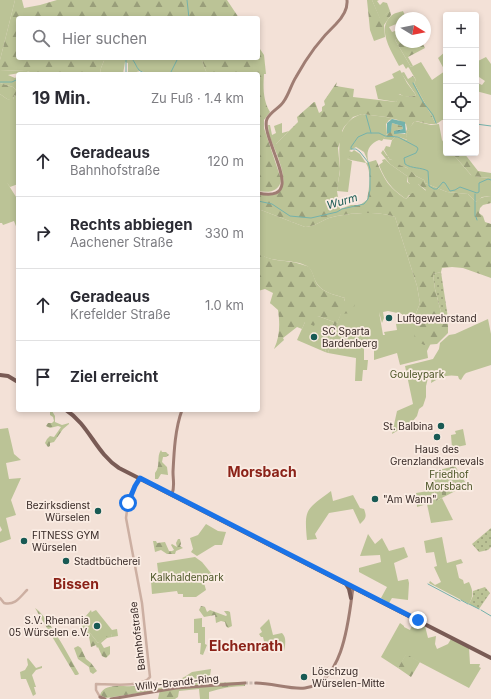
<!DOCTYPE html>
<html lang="de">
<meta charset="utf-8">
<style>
:root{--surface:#fff;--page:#f2f2f3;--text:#2b2b33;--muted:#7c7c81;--line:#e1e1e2}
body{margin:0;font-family:Inter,sans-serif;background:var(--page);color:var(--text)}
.controls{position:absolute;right:12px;top:12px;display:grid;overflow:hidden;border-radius:4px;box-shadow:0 2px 6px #0003}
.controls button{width:36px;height:36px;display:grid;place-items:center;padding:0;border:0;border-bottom:1px solid var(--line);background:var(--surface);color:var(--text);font:20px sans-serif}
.compass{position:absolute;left:395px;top:12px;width:36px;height:36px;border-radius:50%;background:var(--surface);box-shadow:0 2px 6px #0003;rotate:100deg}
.stop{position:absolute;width:12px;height:12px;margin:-9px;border:3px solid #1a73e8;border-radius:50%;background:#fff}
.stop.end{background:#1a73e8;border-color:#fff;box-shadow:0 1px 4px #0008}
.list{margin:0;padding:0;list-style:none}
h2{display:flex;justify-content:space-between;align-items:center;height:52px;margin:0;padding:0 16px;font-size:17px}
h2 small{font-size:13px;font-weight:400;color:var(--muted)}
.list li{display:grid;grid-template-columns:26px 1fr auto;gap:12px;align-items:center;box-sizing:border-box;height:72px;padding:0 16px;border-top:1px solid var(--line)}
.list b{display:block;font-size:15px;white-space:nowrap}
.list p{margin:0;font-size:13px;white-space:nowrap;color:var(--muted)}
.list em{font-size:13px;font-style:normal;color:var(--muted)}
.icon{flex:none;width:22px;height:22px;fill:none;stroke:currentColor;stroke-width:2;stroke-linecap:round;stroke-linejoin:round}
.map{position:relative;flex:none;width:491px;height:699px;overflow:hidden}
.search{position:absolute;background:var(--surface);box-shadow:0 2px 6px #0003;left:16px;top:16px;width:244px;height:44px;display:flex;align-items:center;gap:10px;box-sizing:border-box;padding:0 14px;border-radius:4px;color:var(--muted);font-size:15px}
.panel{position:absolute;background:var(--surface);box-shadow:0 2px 6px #0003;left:16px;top:72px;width:244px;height:340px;border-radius:4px}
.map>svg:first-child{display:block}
.green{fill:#bbc396;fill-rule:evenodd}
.forest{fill:url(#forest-firs)}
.cemetery{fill:url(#cemetery-stones)}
.garden{fill:url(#garden-dots)}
.water{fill:url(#water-ripples)}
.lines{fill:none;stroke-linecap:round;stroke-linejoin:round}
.stream{stroke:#74b2ab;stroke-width:1}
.secondary-tunnel{stroke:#cdbcb3;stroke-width:3;stroke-dasharray:3 1.5;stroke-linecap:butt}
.tertiary{stroke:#ccafa2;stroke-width:2.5}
.secondary{stroke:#9f7d73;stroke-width:3}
.primary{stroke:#795b55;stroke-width:4}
.route{stroke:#1a73e8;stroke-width:5}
.poi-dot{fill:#185a54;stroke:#faece3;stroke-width:1.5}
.labels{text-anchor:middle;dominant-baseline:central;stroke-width:3.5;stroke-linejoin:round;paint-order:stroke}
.poi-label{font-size:10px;fill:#362825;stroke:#faece3;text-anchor:start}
.park-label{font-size:10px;fill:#4c5627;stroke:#faece3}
.street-label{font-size:10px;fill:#362825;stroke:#faece3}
.water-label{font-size:11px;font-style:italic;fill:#185a54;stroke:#faece3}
.district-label{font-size:14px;font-weight:bold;fill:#8b2218;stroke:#faece3}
</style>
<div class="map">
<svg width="491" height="699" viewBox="0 0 491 699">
<defs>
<pattern id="forest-firs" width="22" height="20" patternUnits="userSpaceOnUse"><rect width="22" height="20" fill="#bbc396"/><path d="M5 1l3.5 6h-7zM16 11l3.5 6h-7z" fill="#999e7a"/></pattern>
<pattern id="cemetery-stones" width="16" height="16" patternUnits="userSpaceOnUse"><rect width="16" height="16" fill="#bbc396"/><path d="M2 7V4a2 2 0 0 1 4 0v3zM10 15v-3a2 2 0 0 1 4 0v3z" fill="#999e7a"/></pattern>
<pattern id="garden-dots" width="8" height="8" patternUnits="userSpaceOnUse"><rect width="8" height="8" fill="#bbc396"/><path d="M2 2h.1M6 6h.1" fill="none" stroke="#999e7a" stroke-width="1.8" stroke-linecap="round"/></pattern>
<pattern id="water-ripples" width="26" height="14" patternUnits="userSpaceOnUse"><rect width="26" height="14" fill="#74b2ab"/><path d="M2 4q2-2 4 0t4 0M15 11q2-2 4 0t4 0" fill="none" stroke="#60918b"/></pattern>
</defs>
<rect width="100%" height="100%" fill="#f3e1d7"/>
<path class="green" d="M0,0H15L0,60Z
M372,0H379L377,1L380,5L383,2L387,3L390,11L380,19Z
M403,11L406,18H401V22L389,27L392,32L401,29V37L395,40L411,67L421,62L432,80L445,71L438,58L446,51V120H442L438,123L436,124L414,83L416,80L409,68L408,67L406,69L403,64L399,66C392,52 376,29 391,16C394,13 400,12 403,11Z
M486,57L491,64V95L476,91V82L482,85L485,81L476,75V62Z
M105,58H201L207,74H152L140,71L133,73L135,74H128V63L125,62L123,74H100L101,68Z
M0,70L27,71L35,74H24L25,73V72L8,75L15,78L18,76V92L13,87L0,83Z
M400,70L407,83L416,95C411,97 404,98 400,94L398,95L399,98L396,102L378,99L375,86L394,78L392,74Z
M0,94L7,99L13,100L14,95L18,97V184L10,187L6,181L18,200L17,229L14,221L3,225L2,223H0Z
M362,114L386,117L394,119L389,120L386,124L387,134L382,141L379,140C367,145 365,154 370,166L364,152L356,147L349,151V158L347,159L352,161L348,192L337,191C337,184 340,176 340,169C339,148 336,122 362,114Z
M415,121L431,125L439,124L442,140L446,146V153H452L471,175L480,177L491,178V196L482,197L476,202L468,194L447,192L425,183L424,180L416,176L407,168L395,163L391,159L390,160L384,150L386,146L390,147L392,140L396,136L407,140L406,135L410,127Z
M282,123V133L289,131L275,145L269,135L268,125H270L272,135L276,133L274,126Z
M385,159L390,164L407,176V182L410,184H418L426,191L423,194L409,195L406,199C391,188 386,182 379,165L383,162L382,160Z
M258,210H261L305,227C313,227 321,221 329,218C346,213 378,210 395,217L417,286L420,303L413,321L424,345L431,343L427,351L428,358L400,365L397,353L374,360V346L364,347V360H368L367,370H363L362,381H355L356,358L328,353L334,331L341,313L345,298C336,295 324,293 318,285C313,279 313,269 307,266C291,258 276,264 259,254L258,252ZM388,311L402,314L403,323L396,324L397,330L384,332L385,335H383L379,312L382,323L384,318L383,312Z
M318,316L334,322L330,332L331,334L325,352L297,340L305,322Z
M488,319L491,334V365L466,373L464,375L461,380L459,379L458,376C447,374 440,377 431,383L432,375L429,374L426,386V397L423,406L419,409L417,416L412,422L392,434L397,411L413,404L405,366L433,359L439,349L440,343L449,335L455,334Z
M8,428L14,454L21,460L6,463L9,479L21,478L11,500L16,515L6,518L11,539L0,543V532L2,530L0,526V429Z
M463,429L466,445L452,448L451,435L456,434L455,431Z
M434,490L436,501L442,498L453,520L431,523L427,504L417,507L416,493Z
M331,491L333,501L353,495L360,508L364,509C367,517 366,518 360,524L353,509L329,513L315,534L317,539L307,540C304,508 306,510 331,491Z
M206,524L218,531L226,532L222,545H215L197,556L191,552L193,549L190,538L198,535Z
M368,534L375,544L382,538L389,551L404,547L408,557L394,563L398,581L408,579L409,583L408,600L392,598L389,603L381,598L387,587L359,572V568L381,562L380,555L360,556Z
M442,537L447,563L461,559L463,563L456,565L459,578L463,580L464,584L469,582C473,591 474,595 469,604L429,583L430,581L435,585L441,582L434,567L437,566L434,552L426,553L424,541Z
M195,557L202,562L215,578L209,582L208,581L204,583L206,590L196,597H183V594H178L177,591L152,594L151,581L159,579L157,563Z
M96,610L112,630L117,629L118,636L112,637L111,634L98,643L82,623L92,612Z
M202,618V627H205V644L207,645L203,655L200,654L201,643H198V633H194V619Z
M269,619L273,635L282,633C287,638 285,645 284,651L266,650L263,637H261L259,634L262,632L260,628Z
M414,621L425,626L428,638L436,636L435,644L437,649L448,644L451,639L469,648L470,664H480L479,667L481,668L469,688L406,655L398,668L381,657L400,623L404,626V627L410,630Z
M28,658L36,668L42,666V668L36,670L32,675L36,687H34L36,694L33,696L26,679H21L20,672L25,670L28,665L27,659Z
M211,669L209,683H204L196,674L198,681L188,682L186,676L192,672Z"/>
<path class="forest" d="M15,0H22L24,8L40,5L57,0H227L239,18H18V58H105L101,68L100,74H35L27,71L0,70V60Z
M367,0H372L380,18L390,11L391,15L384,25L385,37L374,41L370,30Z
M401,37V42H413L414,44L417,42H422L425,48L408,57L413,66L411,67L395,40Z
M258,46L264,55L266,74H264C263,87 263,101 270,112L264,120V128L281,179C280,192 269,193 258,191V74H207L201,58H258Z
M404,72L408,79L413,76L416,80L414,83L436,124H429L416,121L413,123L406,135L408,140L396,136L392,140L383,139L391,130L392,123L402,126L403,129L397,130L396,133L405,134L407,129L406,124L398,120L386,117L362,114L353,117L344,127L342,131L343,134L338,148L340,169L337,191L340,209L351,205H360L367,200C369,189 372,173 366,163L346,159L349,158V151L352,152L354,150L360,154L366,163L376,160C385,180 387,186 406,199L412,193L422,194L426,190L418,184H410L408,182L407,176L390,164L381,153L383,150L390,160L391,159L400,165L409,169L416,176L424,180L425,183L447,192L468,194L476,202C479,197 485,197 491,196V203L483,205L480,208L479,213L483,216L485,222L491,224V278L463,268L452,267L442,268L441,272L433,274L435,289L442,316L445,319L448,318V333L437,344L424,345L415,340L413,321L420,303L417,286L395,217C378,210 345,213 329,218C321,221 313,227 305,227L261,210H258V194C302,202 277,156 269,135H272L276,144L298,122L297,117L314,102H315L319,113L322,111V107L325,105L324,101L337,82L336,86L354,89L353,97L396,102L398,98V94C404,96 410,98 416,95L401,73Z
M0,83L13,87L18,92V97L14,95L13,101L7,99L0,94Z
M452,153H464L478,171L491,173V178L472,176Z
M258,252C270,263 286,259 300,264C302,265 306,265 309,267C313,271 314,279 317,284C323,293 336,295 345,298L344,301L355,304L352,313L341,314L334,331L328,353L325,352L331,334L329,333L334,322L318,316L314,326L305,322L302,329L297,327L283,338L284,340L274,349C280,336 280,324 278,310L270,303L273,293L265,289L258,291Z
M52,411L55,416V422L62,425L69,423V424L63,429L54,442L50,443V446L48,447L45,443L47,439L50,436L54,437L61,427L58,426L50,428L46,426L48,423H52L54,421L53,417L50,415V412Z
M161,450L162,452H166L169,455L166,457H163L162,462L167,467L168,475L161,474L158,479H155V473C161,466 156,457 161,450Z
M178,539H180L181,544L180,546L183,548L176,551L175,554H167L161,550L155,552L153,541H156L157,543L165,542L169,551H172L174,550L171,545L172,544L177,547L176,543Z
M201,606L205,607L207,612L210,610L226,616L227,615L224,611H228L230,612L232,626L228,628L226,626L225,622L221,621L216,623L215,615L204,617L199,610Z
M35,608C47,615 69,656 78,672L79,674L77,675H75Z
M91,610L92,613L82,623L98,643L111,633L112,637L107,638L101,643L104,648L110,646V654L106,658L102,656L98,647L97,648L96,645L91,647L89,637L80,623Z
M78,646L81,648L86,659L91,663L97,671L93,674L90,672L89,667L78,659L74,648Z
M406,654L420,662L411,677L398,668Z
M195,673L204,683L245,682V686C233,686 221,688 209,692V699H200L199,689L179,691L178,697L175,699H158L160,690L106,698L100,695C104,683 121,687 132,686C136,686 140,685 145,684L148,690L165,687L186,676L188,682L198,681Z"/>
<path class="cemetery" d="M455,466L467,485L436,501L433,481L435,479L434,473L439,472V470Z"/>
<path class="garden" d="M441,272L448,318L445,319L442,316L435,289L433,274Z
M491,528V547L488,550L479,552L472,544Z
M485,587L490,593L479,609L469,604L473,596V591Z"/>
<path class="water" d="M392,119L405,122L406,133L394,134V131L403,129L402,126L392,123L391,132L387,134V123Z"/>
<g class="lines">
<path class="stream" d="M187,0L189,18
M131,58C135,61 136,67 139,70C143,74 151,73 156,74
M26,74H31
M126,74V60L128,58
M170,74L178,58
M0,82H12L18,79
M413,83L423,102L433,115L436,123
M366,115L371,133
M476,124L491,126
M475,194V216
M258,201L272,204L290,216L311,218L337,212L342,209L364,204L368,199L370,190V169L368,162L360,152L356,149H351V147L358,137L367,133H379L385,136L398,137L417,147L418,149L416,153L404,158L405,164C412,169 421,167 428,171L429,186L434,189H437L443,182L445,183L450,191L455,190L460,187L477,193L479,192V183L488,179L491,180
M476,217L477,220
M428,584L460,601
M461,600L468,604
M469,604L479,609
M481,610L491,616"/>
<path class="secondary-tunnel" d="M245,683H256"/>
<path class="tertiary" d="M0,598L4,603C15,606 20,597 27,590
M100,697L96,690V684C108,684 143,688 150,677L142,603L126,518L128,503L135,485L139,478"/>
<path class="secondary" d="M258,193C311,204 259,138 267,119C271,111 280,108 284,101C289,94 291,85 296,77C307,57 320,39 336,24C343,17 348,10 347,0
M172,494C175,487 173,480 173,472C174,452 175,429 182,410
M256,683C272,683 292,690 305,688C344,683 349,617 353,587
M100,697L105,699
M111,699L176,688L245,683"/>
<path class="primary" d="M0,375L8,376L18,382
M66,410C89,425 96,453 119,468L491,658
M346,584L349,589L351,598"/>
</g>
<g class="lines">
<path class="route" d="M128,503L135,486L140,478L418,620"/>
</g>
<g class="poi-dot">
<circle cx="389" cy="318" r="4"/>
<circle cx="314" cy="337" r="4"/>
<circle cx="441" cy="426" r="4"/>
<circle cx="437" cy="437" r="4"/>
<circle cx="375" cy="499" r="4"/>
<circle cx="98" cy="511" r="4"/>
<circle cx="24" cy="541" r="4"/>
<circle cx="66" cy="561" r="4"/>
<circle cx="97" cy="626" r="4"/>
<circle cx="304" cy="677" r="4"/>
</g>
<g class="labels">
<g class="poi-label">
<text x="397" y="318">Luftgewehrstand</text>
<text x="322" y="331">SC Sparta<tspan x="322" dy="12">Bardenberg</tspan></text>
<text x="433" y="426" text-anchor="end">St. Balbina</text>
<text x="437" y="449" text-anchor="middle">Haus des<tspan x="437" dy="12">Grenzlandkarnevals</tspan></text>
<text x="383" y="499">"Am Wann"</text>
<text x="90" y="505" text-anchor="end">Bezirksdienst<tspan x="90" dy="12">Würselen</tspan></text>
<text x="32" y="535">FITNESS GYM<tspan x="32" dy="12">Würselen</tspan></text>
<text x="74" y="561">Stadtbücherei</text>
<text x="89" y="620" text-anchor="end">S.V. Rhenania<tspan x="89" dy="12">05 Würselen e.V.</tspan></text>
<text x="312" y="671">Löschzug<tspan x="312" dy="12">Würselen-Mitte</tspan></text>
</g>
<g class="park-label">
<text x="417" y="374">Gouleypark</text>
<text x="449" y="474">Friedhof<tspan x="449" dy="12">Morsbach</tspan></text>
<text x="187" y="577">Kalkhaldenpark</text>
</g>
<g class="street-label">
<text transform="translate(137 636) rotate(-97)">Bahnhofstraße</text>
<text transform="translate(177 682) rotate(-6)">Willy-Brandt-Ring</text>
</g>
<g class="water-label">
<text transform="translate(342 201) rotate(-16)">Wurm</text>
</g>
<g class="district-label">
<text x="262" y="471">Morsbach</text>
<text x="76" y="583">Bissen</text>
<text x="246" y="645">Elchenrath</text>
</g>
</g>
</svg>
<div class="controls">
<button>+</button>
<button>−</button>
<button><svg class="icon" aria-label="locate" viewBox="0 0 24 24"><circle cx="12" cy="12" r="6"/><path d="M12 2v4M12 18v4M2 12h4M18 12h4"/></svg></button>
<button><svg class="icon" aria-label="layers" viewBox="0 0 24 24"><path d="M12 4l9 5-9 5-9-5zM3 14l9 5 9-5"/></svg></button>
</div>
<svg class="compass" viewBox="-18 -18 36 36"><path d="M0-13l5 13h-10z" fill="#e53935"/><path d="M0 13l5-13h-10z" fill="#7c7c81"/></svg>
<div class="stop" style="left:128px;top:503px"></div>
<div class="stop end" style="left:418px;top:620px"></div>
<div class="search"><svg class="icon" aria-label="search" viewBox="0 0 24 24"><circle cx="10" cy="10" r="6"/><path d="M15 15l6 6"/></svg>Hier suchen</div>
<section class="panel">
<h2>19 Min.<small>Zu Fuß · 1.4 km</small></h2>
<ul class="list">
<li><svg class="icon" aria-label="ahead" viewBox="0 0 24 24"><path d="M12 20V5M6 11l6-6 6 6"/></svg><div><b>Geradeaus</b><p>Bahnhofstraße</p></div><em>120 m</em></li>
<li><svg class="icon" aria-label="right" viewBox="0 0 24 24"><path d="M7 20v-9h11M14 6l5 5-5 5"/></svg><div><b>Rechts abbiegen</b><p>Aachener Straße</p></div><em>330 m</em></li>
<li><svg class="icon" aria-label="ahead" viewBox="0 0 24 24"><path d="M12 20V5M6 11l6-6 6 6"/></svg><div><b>Geradeaus</b><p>Krefelder Straße</p></div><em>1.0 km</em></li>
<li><svg class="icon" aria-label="arrive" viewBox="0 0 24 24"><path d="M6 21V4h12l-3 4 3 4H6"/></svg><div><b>Ziel erreicht</b></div></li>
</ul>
</section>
</div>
